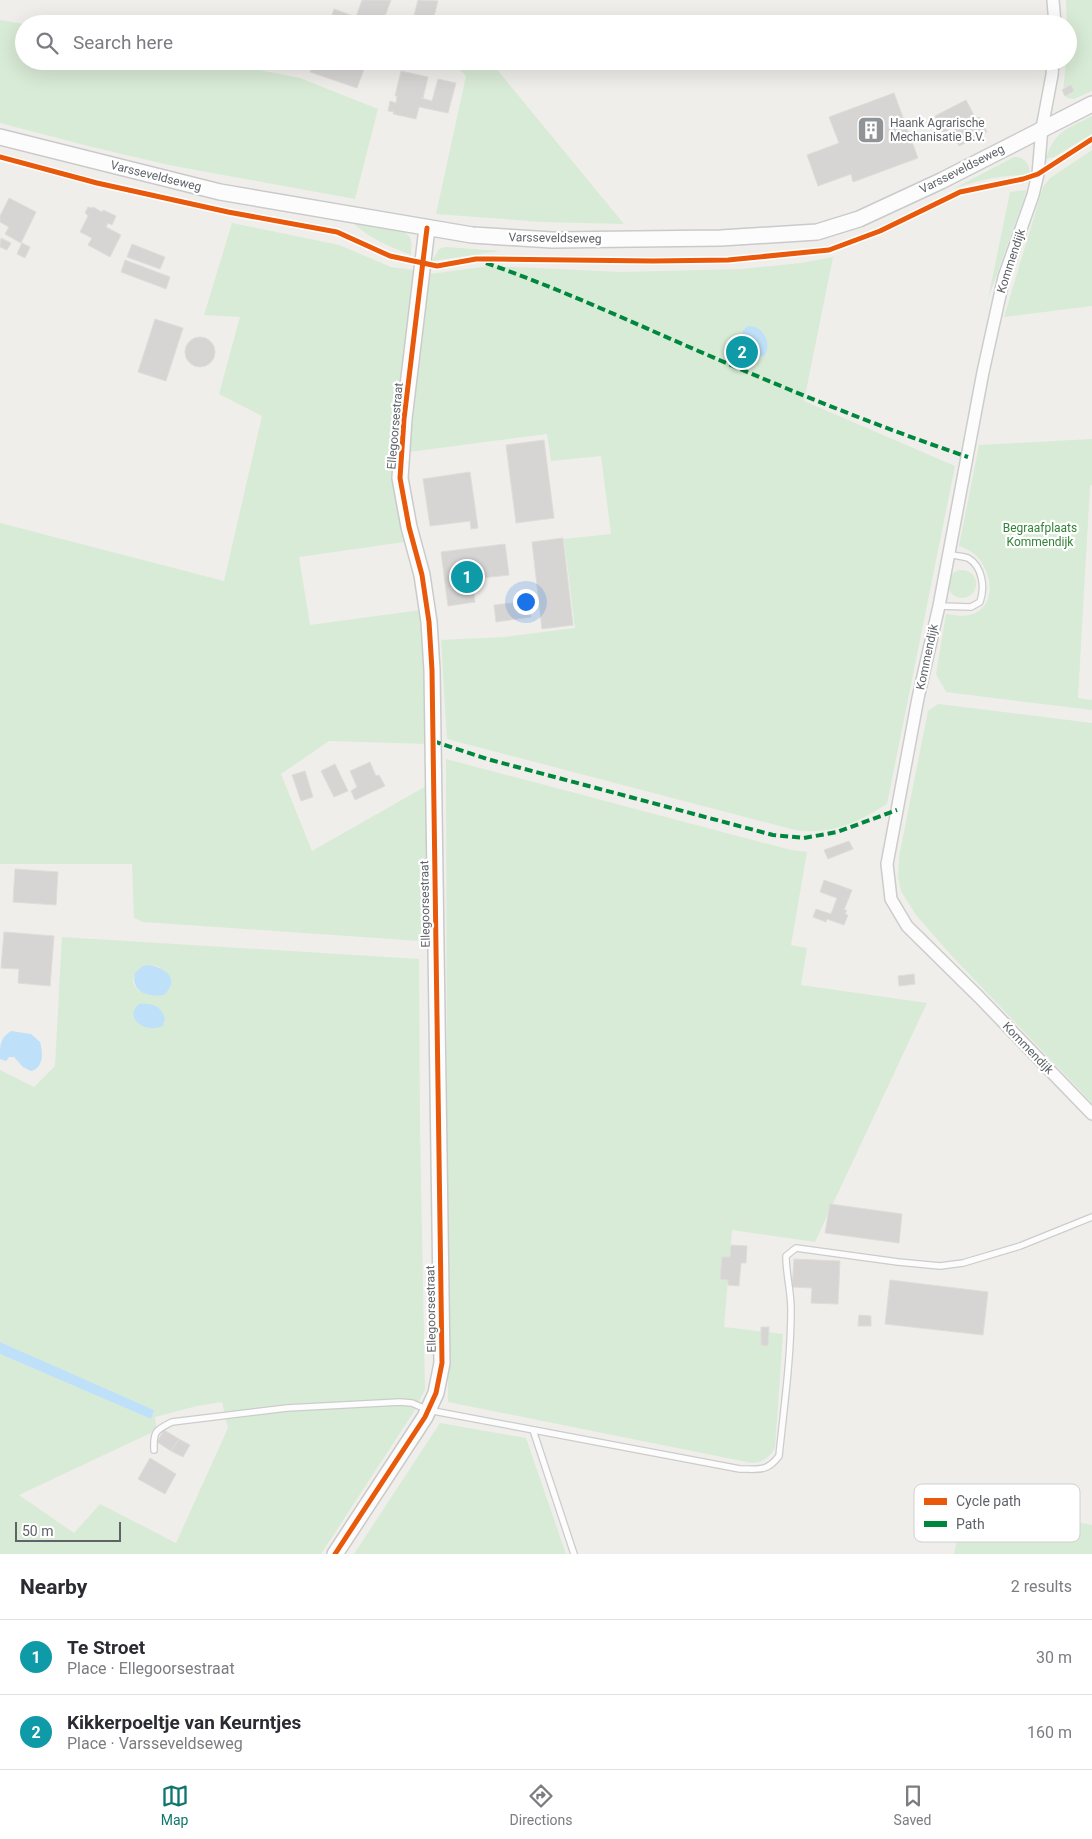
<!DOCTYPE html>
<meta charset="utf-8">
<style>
:root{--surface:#fff;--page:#f2f2f3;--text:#2b2b33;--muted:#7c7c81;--line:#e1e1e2;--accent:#0f766e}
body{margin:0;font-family:Roboto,sans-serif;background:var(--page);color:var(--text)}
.scale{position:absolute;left:15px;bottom:12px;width:106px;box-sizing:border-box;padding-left:5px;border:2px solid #5f6368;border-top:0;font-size:14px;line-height:18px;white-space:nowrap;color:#5f6368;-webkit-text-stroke:4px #fff;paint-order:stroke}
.you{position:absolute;left:525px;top:601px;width:18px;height:18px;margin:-12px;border:4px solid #fff;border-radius:50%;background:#1a73e8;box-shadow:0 0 0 8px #1a73e833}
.badge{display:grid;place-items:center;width:32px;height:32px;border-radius:50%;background:var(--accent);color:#fff;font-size:16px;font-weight:700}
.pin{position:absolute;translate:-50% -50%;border:2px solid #fff;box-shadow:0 1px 5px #0006}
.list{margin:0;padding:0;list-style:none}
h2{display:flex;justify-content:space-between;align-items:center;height:65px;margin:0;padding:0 20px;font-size:21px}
h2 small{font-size:16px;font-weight:400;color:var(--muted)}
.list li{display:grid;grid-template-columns:32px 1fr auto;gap:15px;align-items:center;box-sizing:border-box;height:75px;padding:0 20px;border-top:1px solid var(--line)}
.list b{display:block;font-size:19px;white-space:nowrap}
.list p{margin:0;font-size:16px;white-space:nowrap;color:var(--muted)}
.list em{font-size:16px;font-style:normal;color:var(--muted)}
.icon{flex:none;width:28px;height:28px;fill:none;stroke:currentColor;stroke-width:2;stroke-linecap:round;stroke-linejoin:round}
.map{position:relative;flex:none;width:1092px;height:1554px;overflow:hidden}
.search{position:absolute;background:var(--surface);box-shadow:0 5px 20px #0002;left:15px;right:15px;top:15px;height:55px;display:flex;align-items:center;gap:12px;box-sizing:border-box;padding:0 18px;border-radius:28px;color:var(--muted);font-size:19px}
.sheet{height:215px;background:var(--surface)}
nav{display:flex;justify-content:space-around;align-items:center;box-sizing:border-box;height:70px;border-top:1px solid var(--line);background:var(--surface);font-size:14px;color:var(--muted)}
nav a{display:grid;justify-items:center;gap:2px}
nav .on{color:var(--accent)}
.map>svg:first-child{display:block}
.green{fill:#d8ebd6;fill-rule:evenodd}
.water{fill:#bfe0f9}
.building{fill:#d6d5d3;stroke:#deddd9}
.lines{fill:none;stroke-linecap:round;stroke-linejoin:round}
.lane-casing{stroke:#cbcccc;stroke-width:8}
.street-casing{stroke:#cbcccc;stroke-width:14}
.secondary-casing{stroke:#cacacb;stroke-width:18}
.lane{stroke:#fdfcfc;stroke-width:5.5}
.street{stroke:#fdfcfc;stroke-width:11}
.secondary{stroke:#fdfcfc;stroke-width:15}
.quiet{stroke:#00873e;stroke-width:4;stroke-dasharray:8 4;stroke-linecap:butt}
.cycleway-casing{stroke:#fff;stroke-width:8}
.cycleway{stroke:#e8590c;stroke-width:5}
.labels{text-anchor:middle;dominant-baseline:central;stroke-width:4.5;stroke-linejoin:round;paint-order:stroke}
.poi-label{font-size:12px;fill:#5f6368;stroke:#fff;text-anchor:start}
.street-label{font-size:12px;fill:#5f6368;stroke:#fff}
.park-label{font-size:12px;fill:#348238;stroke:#fff}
.key{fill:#fff;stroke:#cfd0d2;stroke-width:1}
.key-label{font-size:14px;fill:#5f6368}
</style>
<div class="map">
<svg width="1092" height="1554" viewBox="0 0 1092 1554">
<rect width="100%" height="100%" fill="#efeeea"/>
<path class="green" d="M1066,0H1092V91L1074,99L1067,98L1063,92L1066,61H1068Z
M0,20L24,24V61H214L300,78L378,109L355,199L169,165L88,146L0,123Z
M450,61H490L624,224L543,222L436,214L466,76Z
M1092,116V134L1054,157L1046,159C1055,130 1067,129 1092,116Z
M1092,150V306L1004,317L1043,187L1050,178Z
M1014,157C1025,157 1030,164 1030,175C1002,175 978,180 953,189Z
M1027,190L988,299L1010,192Z
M232,223L339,245L391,267L414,270L398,408L393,480L404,542L299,557L310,625L421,610L428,744L329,741L281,774L312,851L428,785L427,925L420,941L143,922L134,918L132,864H0V523L224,581L262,416L219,394L240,317L204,315Z
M353,223C365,225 401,226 408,235C413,240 411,248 411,255C389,246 370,239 353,223Z
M446,247L500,251L432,261L439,249Z
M833,257L804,401L955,466L887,804C856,823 832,835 795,830L447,739L441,640L505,637L575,628L564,539L611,534L601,456L551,461L547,434L409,452L430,274L489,266L621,272L742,269L801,263Z
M1092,439V485L1090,486L1078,698L1092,700V710L946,692L936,674L946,614C956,615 968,618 977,612C998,600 990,566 973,553C969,550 964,548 959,546L979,445Z
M948 584a14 14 0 1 1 28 0a14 14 0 1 1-28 0Z
M938,704L1092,723V1103L950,954L916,915L901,891L898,877L899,857L928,711Z
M446,759L791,850L807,852L791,945L807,948L801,985L927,1003L815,1242L732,1230L724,1327L783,1334L775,1448C769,1458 763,1462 752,1463L448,1402Z
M62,937L419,959L420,1128L425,1390L415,1410L321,1554H0V1354L151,1419L153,1410L0,1342V1070L34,1087L55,1066ZM150,965L160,967L155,995C151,994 146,994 143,992C126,986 133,968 150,965ZM222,1402L228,1428L176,1543L100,1504L74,1533L19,1495L157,1430L155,1417L197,1406Z
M440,1423L526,1438L566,1554H354Z
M966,1501L1092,1525V1554H954Z"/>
<path class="water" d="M748,326C763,325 773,344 764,356L754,357L744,349C741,342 740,330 748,326Z
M150,965C167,969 180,979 164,995C148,998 130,991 135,973L143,966Z
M139,1004C152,1003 160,1005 165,1018L163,1026C145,1034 123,1018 139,1004Z
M11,1031L31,1034L40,1042C43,1052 44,1068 31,1071L23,1067L14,1057H9L6,1061L0,1059C0,1045 0,1038 11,1031Z
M0,1342L154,1410L151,1419L0,1354Z"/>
<path class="building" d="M362,0H391L382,24H329L334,9L356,17Z
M418,0L438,1L432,24H412Z
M314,61H367L357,88L310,72Z
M401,71L428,77L423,98H421L432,101L438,79L456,83L448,113L419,107L416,119L393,114L394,112L388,111L390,101L396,103L397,96H395Z
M1071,85L1074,91L1065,96L1062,90Z
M894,93L918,158L853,182L851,174L818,186L807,155L839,143L829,117Z
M966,100L976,119L980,117L987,132L959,146L952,132L955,130L953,127L943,133L935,116Z
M9,198L36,212L21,243L5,234L9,227L0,222V216Z
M88,207L92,208L93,207L102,212L103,210L116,216L112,225L108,223L106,227L121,235L110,257L88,245L92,238L80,232L88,216L85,213Z
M1,238L11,243L7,250L0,247Z
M22,243L30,247L25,258L17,254Z
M132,244L165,257L160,269L127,257Z
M125,260L170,277L166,289L121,272Z
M155,319L183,328L166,381L138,372Z
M185 352a15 15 0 1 1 30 0a15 15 0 1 1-30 0Z
M544,440L554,518L516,523L506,445Z
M470,472L478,528L471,529L470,521L430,526L423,479Z
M563,538L573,625L542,629L532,542Z
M505,544L509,575L472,579L475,602L448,606L441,552Z
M529,601L531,617L496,622L494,605Z
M370,762L376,776L379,775L385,786L355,800L351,791L357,787L350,771Z
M335,764L348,791L334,797L321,771Z
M305,771L313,797L301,801L292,775Z
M849,841L853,849L828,859L824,850Z
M15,869L58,872L56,905L13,902Z
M824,880L852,890L844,910H847L845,914L848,915L844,925L827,919L826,922L813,917L816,909L831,914L837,898L820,892Z
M4,932L54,936L50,986L18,983L19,969L1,968Z
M914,974L915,984L899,986L898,976Z
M830,1204L902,1214L899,1243L825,1233Z
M731,1245L747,1246L746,1263H741L739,1286L728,1285V1280L720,1279L722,1257H730Z
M794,1259L840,1261L838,1304L811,1303L812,1288L792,1287Z
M890,1280L988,1292L983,1335L885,1324Z
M859,1315L871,1316V1326H858Z
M761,1327H769L768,1346L761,1345Z
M164,1430L179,1439L171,1451L157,1442Z
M179,1439L190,1445L183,1457L171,1451Z
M150,1458L176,1474L165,1494L138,1479Z"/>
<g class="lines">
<g class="lane-casing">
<path id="lane" d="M939,606L971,607L980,602C985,588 983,567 968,558C963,556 954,556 948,554
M533,1430L574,1554
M154,1450C153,1431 156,1430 172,1422L287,1408L400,1402L412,1403L428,1410L740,1469C759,1469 767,1472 779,1456C784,1407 791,1358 791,1309C791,1291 786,1274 786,1256L796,1248L898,1262L940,1266L963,1263L1020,1246L1092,1217"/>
</g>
<g class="street-casing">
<path id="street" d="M1053,0L1055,24
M1053,61L1052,75L1042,128L1038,174L1033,195L1004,277L983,372L939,606L918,698L887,864L891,899L907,926L979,997L1092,1114"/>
</g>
<g class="secondary-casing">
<path id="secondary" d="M0,137L220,192L472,235L552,240L721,238L817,232L859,219L941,181L1092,104
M335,1554L425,1417L436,1393L442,1363L432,670L429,622L422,575L409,527L400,478L404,419L427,228"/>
</g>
<use href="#lane" class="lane"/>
<use href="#street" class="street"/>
<use href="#secondary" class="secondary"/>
<path class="quiet" d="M486,263C558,288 627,320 696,350C786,389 876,426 968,457
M433,741L487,759L773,835L804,838L837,832L897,810"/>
<g class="cycleway-casing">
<path id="cycleway" d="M0,157L97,183L228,212L337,232L390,256L423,263L437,266L476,259H493L653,261L728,260L829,250L880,231L960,192L1023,179L1038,174L1092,139
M335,1554L425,1417L436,1393L442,1363L432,670L429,622L422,575L409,527L400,478L404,419L427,228"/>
</g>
<use href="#cycleway" class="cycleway"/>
</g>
<defs>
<g id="building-square" transform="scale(1.4375)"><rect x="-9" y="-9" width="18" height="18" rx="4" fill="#919496" stroke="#fff"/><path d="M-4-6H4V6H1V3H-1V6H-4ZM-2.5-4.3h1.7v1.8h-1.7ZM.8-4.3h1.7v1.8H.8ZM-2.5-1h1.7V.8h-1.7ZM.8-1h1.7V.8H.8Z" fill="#fff"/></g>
</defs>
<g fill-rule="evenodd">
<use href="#building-square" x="871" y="130"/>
</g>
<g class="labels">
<g class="poi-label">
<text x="890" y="123">Haank Agrarische<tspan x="890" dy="14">Mechanisatie B.V.</tspan></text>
</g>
<g class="street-label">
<text transform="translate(962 169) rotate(-27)">Varsseveldseweg</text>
<text transform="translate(156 176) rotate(14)">Varsseveldseweg</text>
<text transform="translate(555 238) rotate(1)">Varsseveldseweg</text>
<text transform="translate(1011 261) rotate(-72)">Kommendijk</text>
<text transform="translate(395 426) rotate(-85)">Ellegoorsestraat</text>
<text transform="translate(927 657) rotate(-78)">Kommendijk</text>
<text transform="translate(425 904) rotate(-91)">Ellegoorsestraat</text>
<text transform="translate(1028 1048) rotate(46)">Kommendijk</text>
<text transform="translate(431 1309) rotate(-91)">Ellegoorsestraat</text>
</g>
<g class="park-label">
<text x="1040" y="528">Begraafplaats<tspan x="1040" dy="14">Kommendijk</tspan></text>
</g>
</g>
<rect x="914" y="1484" width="166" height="58" rx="8" class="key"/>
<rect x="924" y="1498" width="23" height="7" fill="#e8590c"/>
<rect x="924" y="1521" width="23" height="6" fill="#00873e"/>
<g class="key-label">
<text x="956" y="1506">Cycle path</text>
<text x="956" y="1529">Path</text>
</g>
</svg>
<div class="scale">50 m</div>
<div class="you"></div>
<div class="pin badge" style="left:467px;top:577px;background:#0f9aa8">1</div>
<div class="pin badge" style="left:742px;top:352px;background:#0f9aa8">2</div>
<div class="search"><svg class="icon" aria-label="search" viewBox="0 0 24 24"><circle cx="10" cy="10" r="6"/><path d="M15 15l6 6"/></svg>Search here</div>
</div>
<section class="sheet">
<h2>Nearby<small>2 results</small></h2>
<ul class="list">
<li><span class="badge" style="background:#0f9aa8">1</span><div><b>Te Stroet</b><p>Place · Ellegoorsestraat</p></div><em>30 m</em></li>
<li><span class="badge" style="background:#0f9aa8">2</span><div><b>Kikkerpoeltje van Keurntjes</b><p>Place · Varsseveldseweg</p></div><em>160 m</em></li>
</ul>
</section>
<nav>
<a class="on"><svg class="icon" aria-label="map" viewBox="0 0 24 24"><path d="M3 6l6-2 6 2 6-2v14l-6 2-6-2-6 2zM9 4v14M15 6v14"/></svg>Map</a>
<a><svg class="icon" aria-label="directions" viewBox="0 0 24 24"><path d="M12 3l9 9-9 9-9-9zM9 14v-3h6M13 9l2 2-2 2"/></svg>Directions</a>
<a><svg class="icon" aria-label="saved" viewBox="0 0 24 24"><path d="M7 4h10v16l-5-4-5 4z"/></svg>Saved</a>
</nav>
